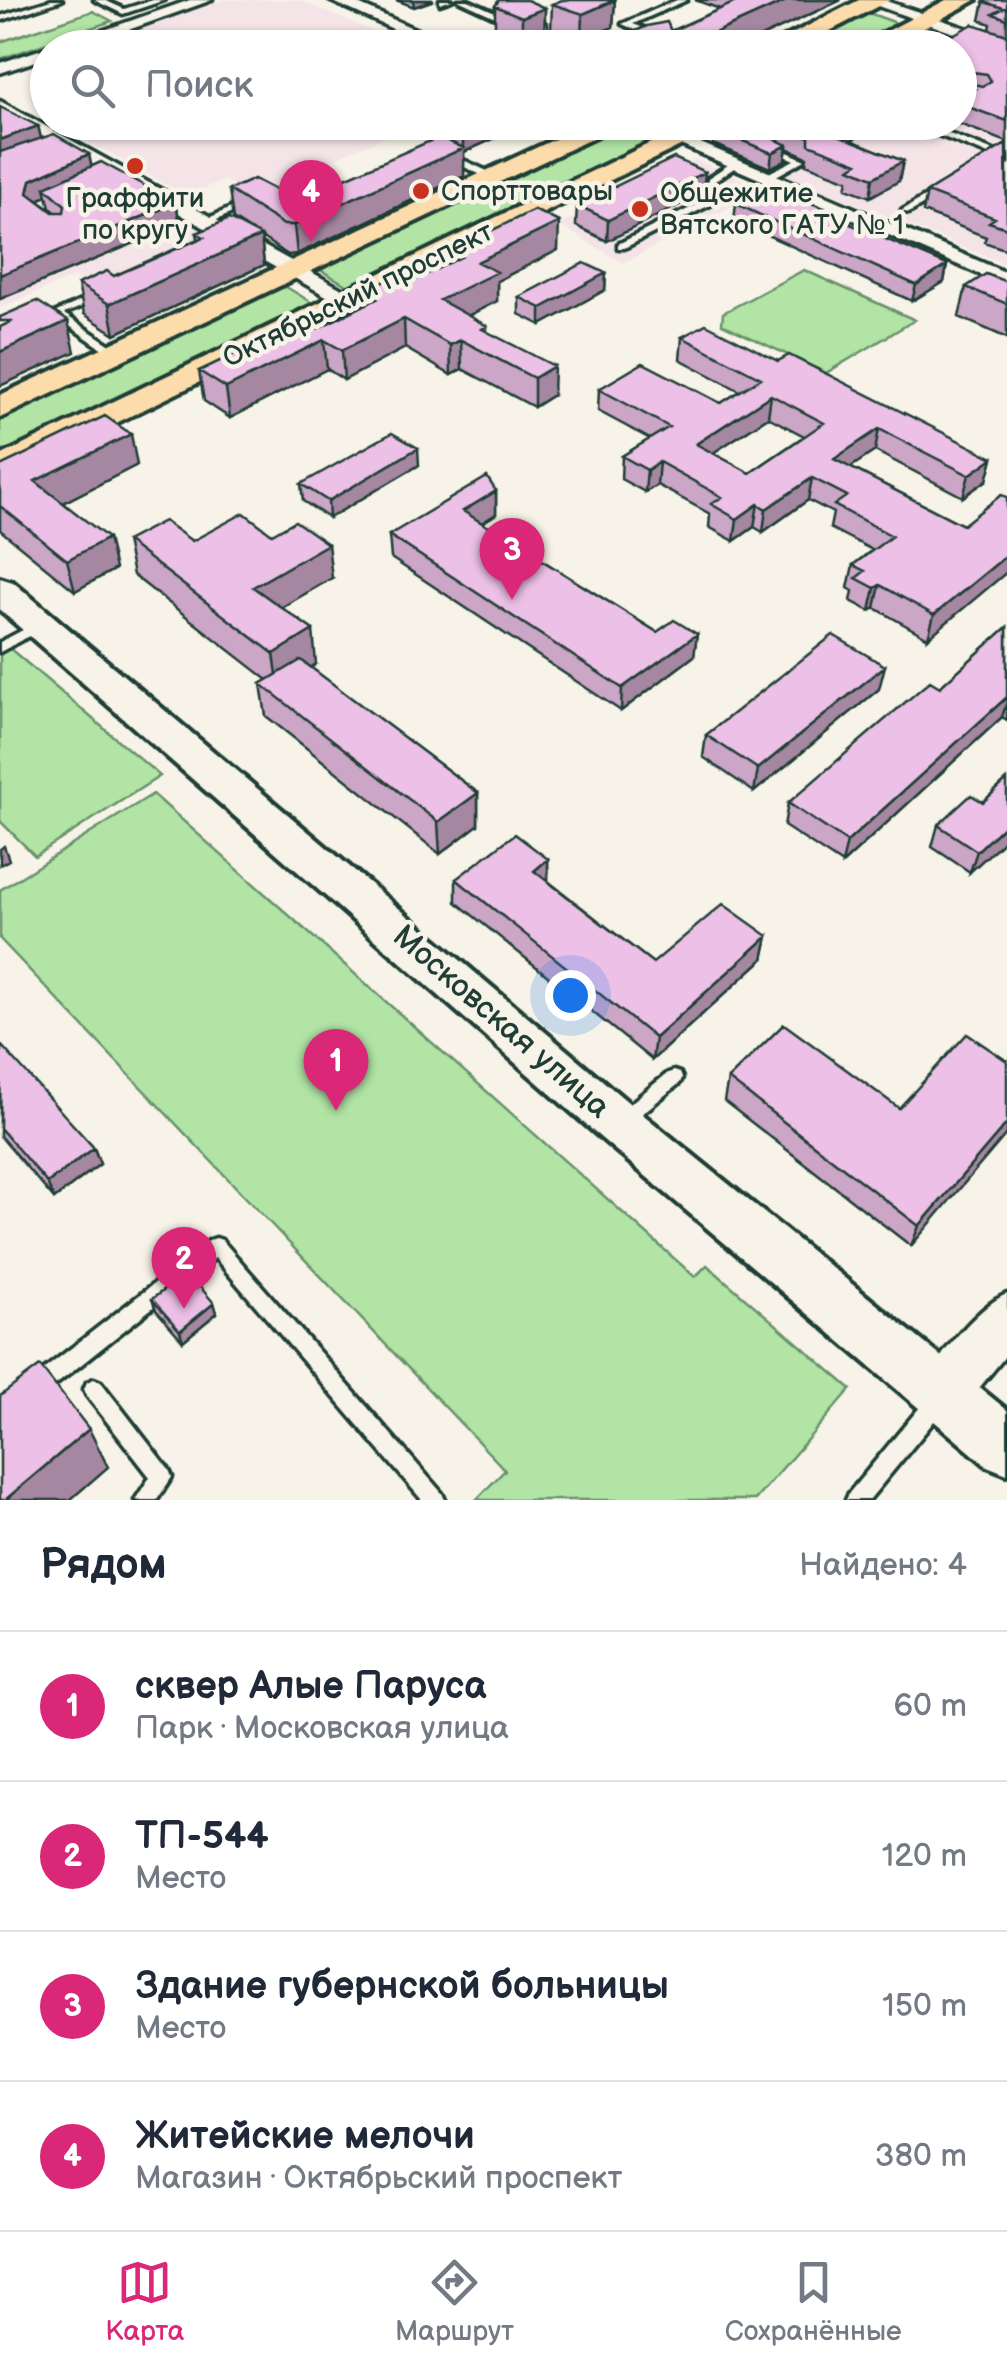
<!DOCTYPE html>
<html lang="ru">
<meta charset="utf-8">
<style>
:root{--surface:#fff;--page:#f6f6f7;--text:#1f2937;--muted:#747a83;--line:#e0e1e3;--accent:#db2777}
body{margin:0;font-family:"Balsamiq Sans",sans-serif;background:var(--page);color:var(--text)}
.you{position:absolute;left:570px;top:995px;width:35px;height:35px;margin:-25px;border:8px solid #fff;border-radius:50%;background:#1a73e8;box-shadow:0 0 0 15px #1a73e833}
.badge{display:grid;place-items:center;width:65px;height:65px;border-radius:50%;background:var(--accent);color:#fff;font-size:32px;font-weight:700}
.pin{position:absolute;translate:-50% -82px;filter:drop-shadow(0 2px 5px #0008)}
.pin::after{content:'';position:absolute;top:52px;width:35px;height:30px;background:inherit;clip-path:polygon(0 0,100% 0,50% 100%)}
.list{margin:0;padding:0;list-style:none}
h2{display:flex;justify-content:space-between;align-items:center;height:130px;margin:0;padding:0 40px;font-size:42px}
h2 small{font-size:32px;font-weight:400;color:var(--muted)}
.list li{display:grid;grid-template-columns:65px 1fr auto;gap:30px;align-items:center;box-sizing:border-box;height:150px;padding:0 40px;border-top:2px solid var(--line)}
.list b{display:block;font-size:38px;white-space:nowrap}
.list p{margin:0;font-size:32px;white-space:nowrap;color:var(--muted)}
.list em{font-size:32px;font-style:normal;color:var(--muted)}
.icon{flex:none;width:55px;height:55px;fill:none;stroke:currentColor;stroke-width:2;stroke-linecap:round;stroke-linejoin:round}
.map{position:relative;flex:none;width:1007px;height:1500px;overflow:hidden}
.search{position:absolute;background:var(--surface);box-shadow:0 2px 8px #0004;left:30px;right:30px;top:30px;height:110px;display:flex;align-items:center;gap:25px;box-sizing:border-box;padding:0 35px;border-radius:55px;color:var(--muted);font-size:38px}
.sheet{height:730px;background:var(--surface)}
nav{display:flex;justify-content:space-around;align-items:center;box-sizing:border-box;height:140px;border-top:2px solid var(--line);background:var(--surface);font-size:28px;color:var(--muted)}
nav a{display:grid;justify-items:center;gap:5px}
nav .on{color:var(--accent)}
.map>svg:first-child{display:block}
.built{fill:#f4e4e8}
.green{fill:#b1e4a5;stroke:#68906c;stroke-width:2.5}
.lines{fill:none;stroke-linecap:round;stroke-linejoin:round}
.service-casing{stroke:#1f3d34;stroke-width:7}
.minor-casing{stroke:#1f3d34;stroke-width:7}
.tertiary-casing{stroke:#1f3d34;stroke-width:7}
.secondary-casing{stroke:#1f3d34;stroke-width:8}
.primary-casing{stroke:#1f3d34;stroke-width:8}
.service{fill:#f7f3e8;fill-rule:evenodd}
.minor{fill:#f7f3e8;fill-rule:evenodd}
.tertiary{fill:#f7f3e8;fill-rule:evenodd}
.secondary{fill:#f7f3e8;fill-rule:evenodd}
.primary{fill:#fddcac;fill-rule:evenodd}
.wall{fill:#cca6c7;stroke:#1f3d34;stroke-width:2.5;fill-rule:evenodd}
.shaded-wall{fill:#a687a2;stroke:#1f3d34;stroke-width:2.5}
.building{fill:#edc1e7;stroke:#1f3d34;stroke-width:2.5;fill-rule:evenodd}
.poi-dot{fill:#c8321e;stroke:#f7f3e8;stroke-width:4}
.labels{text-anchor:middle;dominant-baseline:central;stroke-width:9;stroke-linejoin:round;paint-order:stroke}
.far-poi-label{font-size:28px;fill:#1f3d34;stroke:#f7f3e8;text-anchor:start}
.far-street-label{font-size:28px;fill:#1f3d34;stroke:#f7f3e8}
.street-label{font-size:32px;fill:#1f3d34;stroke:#f7f3e8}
</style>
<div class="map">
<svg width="1007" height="1500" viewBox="0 0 1007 1500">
<rect width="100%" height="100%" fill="#f7f3e8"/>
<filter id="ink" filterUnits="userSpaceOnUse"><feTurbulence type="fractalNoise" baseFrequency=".01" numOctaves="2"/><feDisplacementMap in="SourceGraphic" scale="20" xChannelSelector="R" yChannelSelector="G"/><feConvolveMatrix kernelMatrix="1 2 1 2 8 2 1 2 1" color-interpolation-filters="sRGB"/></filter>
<g filter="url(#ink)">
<path class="built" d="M223,0H298L411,47L83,46Z
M939,31L1007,54V265L710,145L756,123L960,122V48L907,47Z
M0,113L223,236L98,291L74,277L0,308V263L88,226L50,203L0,223Z
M53,123H417L250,194L224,180L187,196Z
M695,159L765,189L623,263L559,225Z"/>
<path class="green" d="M93,11L112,21L0,59V42Z
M866,12L902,25L856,47L789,48Z
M620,128L657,144L352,288L315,267Z
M804,270L915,320L826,373L722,324L723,313Z
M283,285L316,305L0,456V417Z
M8,647L160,776L35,856L0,821V651Z
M153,794L695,1277L707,1265L851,1389L755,1500H476L505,1470L0,939V890Z"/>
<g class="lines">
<g class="service-casing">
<path id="service" d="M51,0H62L0,21V16Z
M94,0H104L124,9L153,0H165L123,14Z
M440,0H452L440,4Z
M458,0H468L515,21L508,23Z
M677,0H687L633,24L658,33V37H652L622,24Z
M528,27H534L561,41L556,48H547L552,42L528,31Z
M784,122H794L799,128L770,144L805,160L769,180H763V176L794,160L759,144L789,128Z
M905,122H918L1007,156V162Z
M448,153L498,176L499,178L492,180L445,158V154Z
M734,161L738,164L737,166L715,181L714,203L624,248H618V244L706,200L708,178Z
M941,187L944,188V192L909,213L901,211Z
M244,202L252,204L210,223L202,221Z
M96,294L100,295V299L64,314L121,352V356H113L52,314Z
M40,621L46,625L44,628L0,652V642Z
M674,1071L680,1073L682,1078L680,1083L629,1124L623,1126L617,1124L615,1119L617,1114L668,1073Z
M216,1238L222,1240L442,1493L445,1500H422L215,1258L43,1395L36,1398L29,1395L26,1388L29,1381L210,1240Z
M94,1379L101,1382L169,1470L172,1477L157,1500H135L150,1477L87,1396L84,1389L87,1382Z
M937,1392L944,1395L947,1402L944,1409L869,1500H846L849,1493L930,1395Z"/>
</g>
<g class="minor-casing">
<path id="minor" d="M190,0H212L78,48H53Z
M329,0H349L458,48H435Z
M861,0H883L1007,42V52Z
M48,47V57L0,73V63Z
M0,101L353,295L356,299L339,303L0,113Z
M627,122H651L1007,273V286Z"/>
</g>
<g class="tertiary-casing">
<path id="tertiary" d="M1007,1294V1354L960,1411L943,1418L926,1411L919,1394C931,1364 977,1306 1007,1294Z"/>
</g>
<g class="secondary-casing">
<path id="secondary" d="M0,578L13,582L635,1108L1007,1410V1474L987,1466L601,1138L0,610Z"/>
</g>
<g class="primary-casing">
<path id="primary" d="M859,0H890L797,48H764Z
M946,0H976L887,48H855Z
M592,122H627L0,418V395Z
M694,122H729L0,480V456Z"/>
</g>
<use href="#service" class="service"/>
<use href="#minor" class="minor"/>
<use href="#tertiary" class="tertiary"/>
<use href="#secondary" class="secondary"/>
<use href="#primary" class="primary"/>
</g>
<path class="wall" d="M396,0H434L414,7Z
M615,0L613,27L582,40L551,30L552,4Z
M695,0H841L737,48H597L671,31L720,9Z
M1007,0V142L954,122H960V48L990,29L991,24L980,20L984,2Z
M495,6L545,8V20L548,24V29L545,28L544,42L531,48H512L495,40Z
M442,122H531L464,152V176L297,254L288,255L261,237L264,265L115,334L84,314L78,284L114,276L198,239L197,233L250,230L233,219L229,190L295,200L442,138Z
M781,124L876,127L850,140L903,161L899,181L870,197L846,188L848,180L806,164L807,157L787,148L785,160L770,168L713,144L714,129L779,141Z
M38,126L41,139L92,166L176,203L180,224L0,299ZM47,196L50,207L55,212L37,200Z
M1007,144V250L984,242L986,237L923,212L927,192Z
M705,172L703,193L607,241L576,226L577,205Z
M736,204L837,213L836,218L947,265L944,282L912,301L734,220Z
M558,250L497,281V301L468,316L487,326V332L553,395L534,407L462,369L451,375L405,348L344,380L327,369L230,418L204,401L199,371L314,330L365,305L364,292L403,286L449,263V251Z
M606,273L605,290L541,325L519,314V297Z
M1007,282V338L959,317L966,287Z
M682,337L778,361L993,458L987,480L963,497L875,451L850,467L963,525L928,638L875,608L870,611L851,601L853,591L848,588L853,565L872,550L830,528L833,513L808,500L763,532L754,527L734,541L709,527L710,514L657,485L645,492L621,479L622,456L650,439L598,411L599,389L721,403L740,391L680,359ZM768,417L804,436L750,473L713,453Z
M137,465L63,503L115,569L75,591L0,530V466Z
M419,465L329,518L303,501L301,484Z
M496,491V514L482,523L657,632L697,634L694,656L621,711L391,558L389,535Z
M126,541H192L332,578L282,607L316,664L311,668L478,793V825L440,854L266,716L261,684L268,680L133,575Z
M1007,627V720L1002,717L842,864L784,826L788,803L940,687Z
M879,689L754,792L703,757L706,735Z
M1007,780L970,872L932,847L938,825L983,802Z
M548,859V881L653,963L768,936L763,959L652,1060L456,902V879Z
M0,1046L94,1148L100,1164L54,1199L0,1136Z
M1007,1061L911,1246L724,1101L728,1079L899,1108Z
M152,1299L214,1303L217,1313L183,1341L156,1310Z"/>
<path class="shaded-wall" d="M413,0H434L414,7Z
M615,0L613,27L582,40L583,14Z
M788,0H841L737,48H690V44Z
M545,8L544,42L531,48H522V17Z
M670,34L669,48H641Z
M468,122H531L464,152V176L297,254L294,225L463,148V125Z
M850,122H877L876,127L828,152L831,132Z
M38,126L43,146L0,162V140Z
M787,145L785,160L770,168L772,153Z
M89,154L93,174L45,187L47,196L35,201L28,193L31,180Z
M903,161L899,181L870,197L873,178Z
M705,172L703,193L607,241L608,220Z
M176,203L180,224L0,299V275Z
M559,222L558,250L497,281V301L441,329L440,300L477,262Z
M261,236L264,265L115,334L109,304Z
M947,265L944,282L912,301L916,285Z
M606,273L605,290L541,325V308Z
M404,319L405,348L344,380L342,350Z
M68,321L75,352L0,386V352Z
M324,340L327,369L230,418L226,388Z
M461,340L462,369L451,375L450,345Z
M554,366L553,395L534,407V378Z
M771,395L768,417L693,466L696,444Z
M879,429L875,451L830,481L834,459Z
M131,434L137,465L43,513L35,481Z
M418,448L419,465L329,518L328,501Z
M993,458L987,480L963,497L969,475Z
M659,462L657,485L645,492L647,470Z
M812,478L808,500L763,532L766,509Z
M496,491V514L464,534L463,511Z
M758,504L754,527L734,541L737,519Z
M108,538L115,569L75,591L67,560Z
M328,544L332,578L258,621L253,587Z
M1007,555V572L928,638L934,615Z
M880,585L875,608L870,611L875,588Z
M313,630L316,664L279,688L274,654Z
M697,634L694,656L621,711L622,688Z
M885,666L879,689L754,792L758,769Z
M1007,697V702L1002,717L842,864L847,842Z
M478,793V825L440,854L438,822Z
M1007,823V838L970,872L977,851Z
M4,846L9,860L0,865V849Z
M548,859V882L534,871Z
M768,936L763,959L652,1060L655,1038Z
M1007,1123V1133L911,1246L919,1226Z
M94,1148L100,1164L54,1199L47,1183Z
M214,1303L217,1313L183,1341L180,1331Z
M89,1429L108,1467L70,1500H5Z"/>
<path class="building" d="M499,0H527L545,8L522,17L495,6Z
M562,0H615L583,14L552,4Z
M740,0H788L690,44L670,34L641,48H597L647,26L667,22L671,31Z
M988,0H1007V19L993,14L1004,8L984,2Z
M973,24L1007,35V121L960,104V98L975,89L960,84V48H928ZM965,71L987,74L991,81L982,86L963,82L960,74Z
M0,107L38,126L0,140Z
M727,122H741L787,145L772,153L714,129Z
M784,122H850L831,132L903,161L873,178L850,168L858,163L809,144V137L781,124Z
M54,134L89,154L31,180L28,193L53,212H64L65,205L45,187L101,162L176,203L0,275V152Z
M439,137L464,148L294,225H284L229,190L254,179L295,200Z
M1006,144L1007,228L989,222L995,218L927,192Z
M674,158L705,172L608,220L577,205Z
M770,187L837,213L831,216L947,265L916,285L736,204Z
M534,210L559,222L477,262L497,272L440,300L487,326L482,329L554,366L534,378L461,340L450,345L404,319L342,350L324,340L226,388L199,371L301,322L314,330L377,299L364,292L390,279L403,286L461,257L449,251Z
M229,219L261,236L109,304L78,284L107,271L114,276L204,237L197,233Z
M584,263L606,273L541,308L519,297Z
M986,274L1007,282V304L966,287Z
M37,301L68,321L0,352V327L13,321H0V317Z
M706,324L778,361L789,355L993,458L969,475L879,429L834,459L963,525L1001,495L1007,497V555L934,615L880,585L875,588L856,578L865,571L853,565L892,536L834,505L847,496L812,478L766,509L758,504L737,519L711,504L722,497L659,462L647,470L622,456L669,427L599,389L643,363L721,403L761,378L682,337ZM771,395L824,423L750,473L696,444Z
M105,416L131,434L35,481L108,538L67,560L0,506V466Z
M392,433L418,448L328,501L301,484Z
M487,477L496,491L463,511L657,632L674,620L697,634L622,688L389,535Z
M244,513L272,534L295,521L328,544L253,587L313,630L274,654L126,541L164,521L192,541Z
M1007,627V697L847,842L788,803L930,681L940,687Z
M833,635L885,666L758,769L706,735Z
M301,660L478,793L438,822L261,684Z
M1007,780V823L977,851L938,825L971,795L983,802Z
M515,834L548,859L534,871L653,963L723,904L768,936L655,1038L456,879Z
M784,1024L899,1108L967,1034L1007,1061V1123L919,1226L728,1079Z
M1,1045L94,1148L47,1183L0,1128Z
M187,1272L214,1303L180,1331L152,1299Z
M40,1366L89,1429L5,1500H0V1396Z"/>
</g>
<g class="poi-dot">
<circle cx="135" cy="166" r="10"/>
<circle cx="421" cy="191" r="10"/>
<circle cx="640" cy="209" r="10"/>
</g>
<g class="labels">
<g class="far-poi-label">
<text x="441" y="191">Спорттовары</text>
<text x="660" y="193">Общежитие<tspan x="660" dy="32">Вятского ГАТУ № 1</tspan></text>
<text x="135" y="198" text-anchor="middle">Граффити<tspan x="135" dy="32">по кругу</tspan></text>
</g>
<g class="far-street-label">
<text transform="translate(358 295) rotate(-26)">Октябрьский проспект</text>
</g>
<g class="street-label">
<text transform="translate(501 1022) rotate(41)">Московская улица</text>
</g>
</g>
</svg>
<div class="you"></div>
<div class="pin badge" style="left:336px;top:1111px">1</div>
<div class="pin badge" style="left:184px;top:1309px">2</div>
<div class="pin badge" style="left:512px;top:600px">3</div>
<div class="pin badge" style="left:311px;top:242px">4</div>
<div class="search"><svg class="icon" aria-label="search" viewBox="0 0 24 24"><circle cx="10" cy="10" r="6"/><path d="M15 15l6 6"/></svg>Поиск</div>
</div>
<section class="sheet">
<h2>Рядом<small>Найдено: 4</small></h2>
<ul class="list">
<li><span class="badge">1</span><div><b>сквер Алые Паруса</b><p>Парк · Московская улица</p></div><em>60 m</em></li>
<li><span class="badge">2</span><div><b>ТП-544</b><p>Место</p></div><em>120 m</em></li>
<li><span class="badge">3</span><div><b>Здание губернской больницы</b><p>Место</p></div><em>150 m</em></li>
<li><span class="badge">4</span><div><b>Житейские мелочи</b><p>Магазин · Октябрьский проспект</p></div><em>380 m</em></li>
</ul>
</section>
<nav>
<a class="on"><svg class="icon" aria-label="map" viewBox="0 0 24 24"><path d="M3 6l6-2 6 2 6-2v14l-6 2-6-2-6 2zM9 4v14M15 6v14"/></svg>Карта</a>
<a><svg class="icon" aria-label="directions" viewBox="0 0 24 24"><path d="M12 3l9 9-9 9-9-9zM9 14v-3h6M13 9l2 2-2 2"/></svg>Маршрут</a>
<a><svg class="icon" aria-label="saved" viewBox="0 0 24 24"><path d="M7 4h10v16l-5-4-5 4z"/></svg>Сохранённые</a>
</nav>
